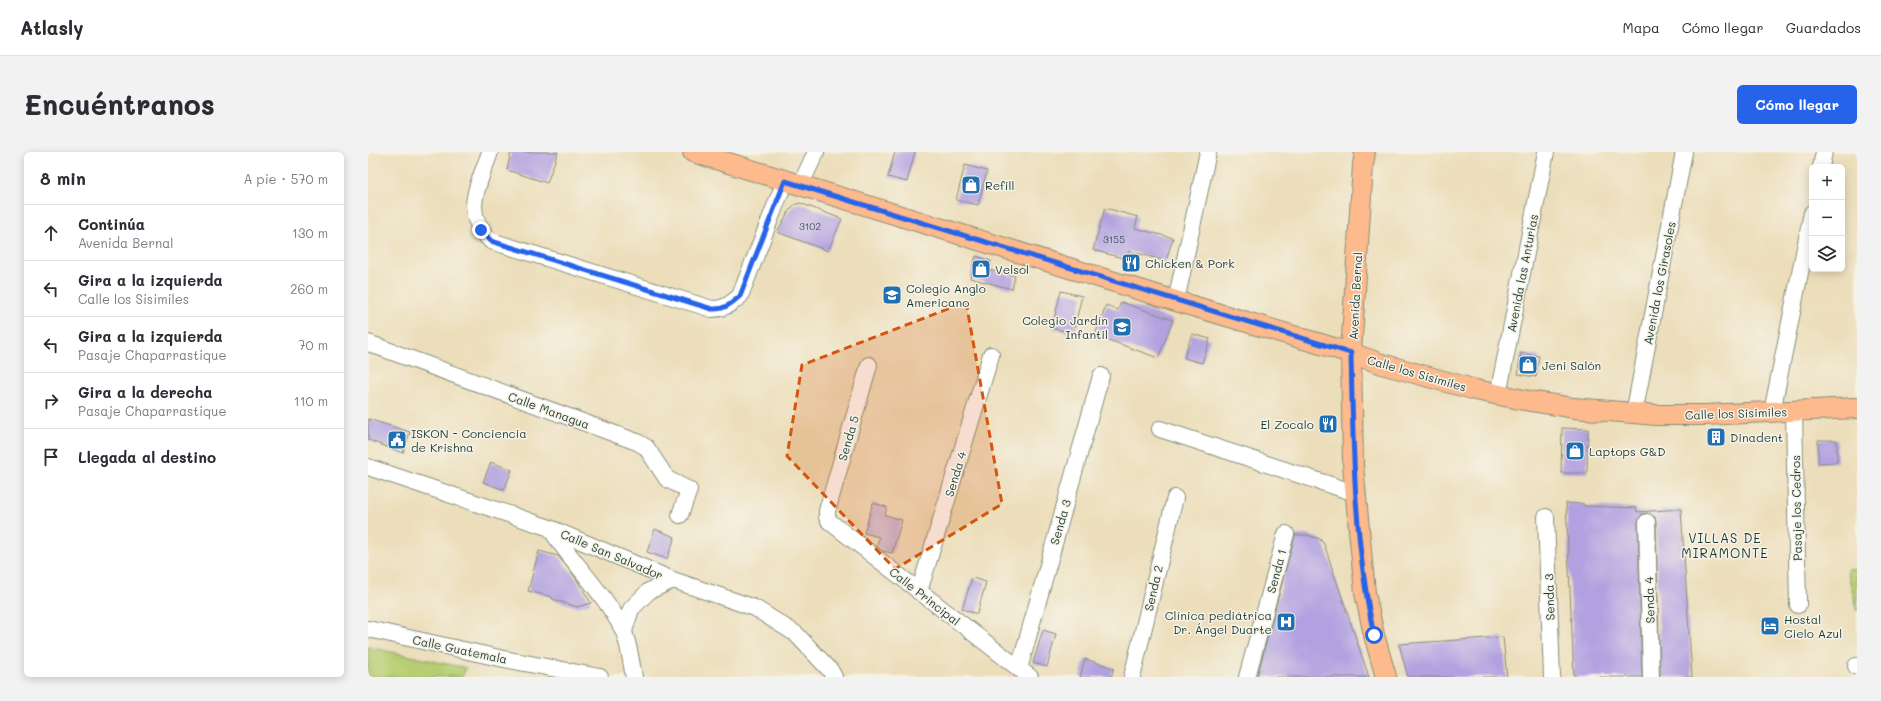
<!DOCTYPE html>
<html lang="es">
<meta charset="utf-8">
<style>
:root{--surface:#fff;--page:#f2f2f3;--text:#2b2b33;--muted:#7c7c81;--line:#e1e1e2;--accent:#2563eb}
body{margin:0;font-family:Mali,sans-serif;background:var(--page);color:var(--text)}
.controls{position:absolute;right:12px;top:12px;display:grid;overflow:hidden;border-radius:6px;box-shadow:0 2px 10px #0003}
.controls button{width:36px;height:36px;display:grid;place-items:center;padding:0;border:0;border-bottom:1px solid var(--line);background:var(--surface);color:var(--text);font:20px sans-serif}
.stop{position:absolute;width:12px;height:12px;margin:-9px;border:3px solid #2563eb;border-radius:50%;background:#fff}
.stop.end{background:#2563eb;border-color:#fff;box-shadow:0 1px 4px #0008}
.list{margin:0;padding:0;list-style:none}
h2{display:flex;justify-content:space-between;align-items:center;height:52px;margin:0;padding:0 16px;font-size:17px}
h2 small{font-size:13px;font-weight:400;color:var(--muted)}
.list li{display:grid;grid-template-columns:26px 1fr auto;gap:12px;align-items:center;box-sizing:border-box;height:56px;padding:0 16px;border-top:1px solid var(--line)}
.list b{display:block;font-size:15px;white-space:nowrap}
.list p{margin:0;font-size:13px;white-space:nowrap;color:var(--muted)}
.list em{font-size:13px;font-style:normal;color:var(--muted)}
.icon{flex:none;width:22px;height:22px;fill:none;stroke:currentColor;stroke-width:2;stroke-linecap:round;stroke-linejoin:round}
.map{position:relative;flex:none;width:1489px;height:525px;overflow:hidden;border-radius:6px}
header{display:flex;align-items:center;gap:24px;box-sizing:border-box;height:56px;padding:0 20px;background:var(--surface);border-bottom:1px solid var(--line)}
header strong{font-size:19px}
nav{display:flex;gap:22px;margin-inline-start:auto;font-size:14px}
.intro{display:flex;align-items:center;justify-content:space-between;box-sizing:border-box;height:96px;padding:0 24px}
h1{margin:0;font-size:28px}
.button{padding:10px 18px;border-radius:6px;background:var(--accent);color:#fff;font-size:14px;font-weight:700}
main{display:flex;gap:24px;padding:0 24px}
aside{flex:1;background:var(--surface);border-radius:6px;box-shadow:0 2px 10px #0003}
.map>svg:first-child{display:block}
.green{fill:#b6cd71;stroke:#6a8552}
.building{fill:#b2a1e0}
.lines{fill:none;stroke-linecap:round;stroke-linejoin:round}
.minor-casing{stroke:#868e77;stroke-width:18}
.major-casing{stroke:#868e77;stroke-width:22}
.minor{stroke:#fff;stroke-width:16}
.major{stroke:#fcba8d;stroke-width:20}
.route{stroke:#2563eb;stroke-width:5}
.marked{fill:#d45610;fill-opacity:0.2;stroke:#d45610;stroke-width:3;stroke-dasharray:8 5;stroke-linejoin:round}
.labels{text-anchor:middle;dominant-baseline:central;stroke-width:3;stroke-linejoin:round;paint-order:stroke}
.number-label{font-size:10px;fill:#44565f}
.poi-label{font-size:12px;fill:#1f3d34;stroke:#f7f3e8;text-anchor:start}
.street-label{font-size:12px;fill:#1f3d34;stroke:#f7f3e8}
.neighbourhood-label{font-size:13px;letter-spacing:1px;fill:#1f3d34;stroke:#f7f3e8}
</style>
<header>
<strong>Atlasly</strong>
<nav><a>Mapa</a><a>Cómo llegar</a><a>Guardados</a></nav>
</header>
<div class="intro"><h1>Encuéntranos</h1><a class="button">Cómo llegar</a></div>
<main>
<aside>
<h2>8 min<small>A pie · 570 m</small></h2>
<ul class="list">
<li><svg class="icon" aria-label="ahead" viewBox="0 0 24 24"><path d="M12 20V5M6 11l6-6 6 6"/></svg><div><b>Continúa</b><p>Avenida Bernal</p></div><em>130 m</em></li>
<li><svg class="icon" aria-label="left" viewBox="0 0 24 24"><path d="M17 20v-9H6M10 6l-5 5 5 5"/></svg><div><b>Gira a la izquierda</b><p>Calle los Sisimiles</p></div><em>260 m</em></li>
<li><svg class="icon" aria-label="left" viewBox="0 0 24 24"><path d="M17 20v-9H6M10 6l-5 5 5 5"/></svg><div><b>Gira a la izquierda</b><p>Pasaje Chaparrastique</p></div><em>70 m</em></li>
<li><svg class="icon" aria-label="right" viewBox="0 0 24 24"><path d="M7 20v-9h11M14 6l5 5-5 5"/></svg><div><b>Gira a la derecha</b><p>Pasaje Chaparrastique</p></div><em>110 m</em></li>
<li><svg class="icon" aria-label="arrive" viewBox="0 0 24 24"><path d="M6 21V4h12l-3 4 3 4H6"/></svg><div><b>Llegada al destino</b></div></li>
</ul>
</aside>
<div class="map">
<svg width="1489" height="525" viewBox="0 0 1489 525">
<rect width="100%" height="100%" fill="#f7f3e8"/>
<filter id="ink" filterUnits="userSpaceOnUse"><feTurbulence type="fractalNoise" baseFrequency=".025" numOctaves="2"/><feDisplacementMap in="SourceGraphic" scale="8" xChannelSelector="R" yChannelSelector="G"/><feConvolveMatrix kernelMatrix="1 2 1 2 8 2 1 2 1" color-interpolation-filters="sRGB"/></filter>
<filter id="wash" filterUnits="userSpaceOnUse"><feTurbulence type="fractalNoise" baseFrequency=".012" numOctaves="4" result="noise"/><feDisplacementMap in="SourceGraphic" scale="16" xChannelSelector="R" yChannelSelector="G"/><feGaussianBlur stdDeviation="0.9" result="paint"/><feColorMatrix in="noise" values="0 0 0 0 0 0 0 0 0 0 0 0 0 0 0 0 0 1.4 0 .05"/><feComposite in="paint" operator="in"/></filter>
<g filter="url(#wash)">
<rect width="100%" height="100%" fill="#ecdeba"/>
<path class="green" d="M1479,417L1489,418V459Z
M0,495L98,516L94,525H0Z"/>
<g id="blocks">
<path class="building" d="M143,0H190L179,31L139,18Z
M527,0H547L539,30L520,25Z
M597,13L619,19L610,53L588,48Z
M432,51L474,67L460,99L409,80L421,59L426,53Z
M737,56L770,65L767,76L805,86L798,109L761,99L758,107L725,98Z
M608,104L623,109L621,118L647,124L644,137L602,126Z
M693,139L714,144L705,181L684,176Z
M753,150L805,168L790,206L727,183L738,153L750,158Z
M824,182L842,187L834,211L816,206Z
M1153,201L1171,204L1168,225L1150,222Z
M0,267L42,280L35,301L0,288Z
M1194,276L1220,277L1219,321H1193Z
M1450,288H1469V310L1450,311Z
M123,310L144,318L136,338L115,330Z
M505,351L519,355L517,363L534,368L524,401L514,399L509,394L511,385L496,381Z
M1198,351L1216,352V354L1268,356L1269,360L1313,357L1324,525H1292L1288,370L1287,365L1279,361L1274,362L1270,370L1274,525H1206Z
M287,377L307,385L299,407L279,400Z
M927,383H940L952,387L956,392L1001,525H889Z
M171,399L190,404L207,425L223,451L209,455L184,447V445L160,439Z
M604,426L618,430L609,462L594,457Z
M675,478L688,482L679,515L665,511Z
M1135,485L1139,525H1040L1031,492Z
M717,507L746,516L743,525H712Z"/>
</g>
</g>
<g filter="url(#ink)">
<use href="#blocks" fill-opacity="0" stroke="#868e77" stroke-width="1"/>
<g class="lines">
<g class="minor-casing">
<path id="minor" d="M122,0C111,33 92,61 123,89L344,157C356,157 363,152 372,144L417,29
M1453,15L1456,0
M432,34L448,0
M808,149L840,0
M0,191L269,290L278,295L299,327L321,338L312,363
M501,213L459,359V365L462,370L662,525
M1130,243L1178,0
M1426,259L1430,453
M1404,260L1444,61
M1266,262L1316,0
M792,277L987,341
M0,315L182,376L305,428L387,456L428,482L462,518L466,525
M1178,365L1184,525
M1279,370L1283,525
M182,376C204,411 236,440 255,478C261,491 263,510 266,525
M551,440L623,203
M0,477L136,507L232,525
M256,479L263,457L281,439L305,428
M1488,514L1489,515
M651,517L733,224
M764,525L807,346
M879,525L918,382"/>
</g>
<g class="major-casing">
<path id="major" d="M325,0L808,149L983,201L1014,212L1108,238L1156,248L1206,256L1288,263H1336L1489,256
M997,0L995,13L983,201L985,313L997,441L1006,483L1018,525"/>
</g>
<use href="#minor" class="minor"/>
<use href="#major" class="major"/>
</g>
</g>
<g class="lines" filter="url(#ink)">
<path class="route" d="M113,78L123,89L344,157C356,158 363,152 372,144L417,29L983,201C985,296 986,390 1006,483"/>
</g>
<path class="marked" d="M598,150L634,352L527,417L419,304L434,213Z"/>
<defs>
<g id="shop-square" transform="scale(1)"><rect x="-9" y="-9" width="18" height="18" rx="4" fill="#1f6fb2" stroke="#f7f3e8"/><path d="M-5-2.5h2.3a2.7 3.5 0 0 1 5.4 0H5L5.5 6h-11ZM-1.5-2.5h3a1.5 2.3 0 0 0-3 0Z" fill="#fff"/></g>
<g id="restaurant-square" transform="scale(1)"><rect x="-9" y="-9" width="18" height="18" rx="4" fill="#1f6fb2" stroke="#f7f3e8"/><path d="M-5-6h1v4h1v-4h1v4h1v-4h1v5L-1.5 .5V6h-2V.5L-5-1ZM5-6V6H3V1.5H1.5Q1.5-4 5-6Z" fill="#fff"/></g>
<g id="school-square" transform="scale(1)"><rect x="-9" y="-9" width="18" height="18" rx="4" fill="#1f6fb2" stroke="#f7f3e8"/><path d="M0-5L7-2L0 1L-7-2ZM-4 1L0 2.5L4 1V4Q0 6-4 4Z" fill="#fff"/></g>
<g id="building-square" transform="scale(1)"><rect x="-9" y="-9" width="18" height="18" rx="4" fill="#1f6fb2" stroke="#f7f3e8"/><path d="M-4-6H4V6H1V3H-1V6H-4ZM-2.5-4.3h1.7v1.8h-1.7ZM.8-4.3h1.7v1.8H.8ZM-2.5-1h1.7V.8h-1.7ZM.8-1h1.7V.8H.8Z" fill="#fff"/></g>
<g id="civic-square" transform="scale(1)"><rect x="-9" y="-9" width="18" height="18" rx="4" fill="#1f6fb2" stroke="#f7f3e8"/><path d="M-.6-6.5H3V-4.5H.6V-3L4-1V1h2V6H-6V1h2V-1L-.6-3ZM-1.2 2.5V6h2.4V2.5Z" fill="#fff"/></g>
<g id="hospital-square" transform="scale(1)"><rect x="-9" y="-9" width="18" height="18" rx="4" fill="#1f6fb2" stroke="#f7f3e8"/><path d="M-5-5h3v3.5h4V-5h3V5h-3V1.5h-4V5h-3Z" fill="#fff"/></g>
<g id="hotel-square" transform="scale(1)"><rect x="-9" y="-9" width="18" height="18" rx="4" fill="#1f6fb2" stroke="#f7f3e8"/><path d="M-6-4.5h1.5V1H6V5H4.5V3h-9V5H-6ZM-4 0a1.8 1.8 0 1 1 3.6 0ZM.5 0V-2.5h3Q6-2.5 6 0Z" fill="#fff"/></g>
</defs>
<g fill-rule="evenodd">
<use href="#shop-square" x="603" y="33"/>
<use href="#restaurant-square" x="763" y="111"/>
<use href="#shop-square" x="613" y="117"/>
<use href="#school-square" x="524" y="143"/>
<use href="#school-square" x="754" y="175"/>
<use href="#shop-square" x="1160" y="213"/>
<use href="#restaurant-square" x="960" y="272"/>
<use href="#building-square" x="1348" y="285"/>
<use href="#civic-square" x="29" y="288"/>
<use href="#shop-square" x="1207" y="299"/>
<use href="#hospital-square" x="918" y="470"/>
<use href="#hotel-square" x="1402" y="474"/>
</g>
<g class="labels">
<g class="number-label">
<text x="442" y="74">3102</text>
<text x="746" y="87">3155</text>
</g>
<g class="poi-label">
<text x="617" y="33">Refill</text>
<text x="777" y="111">Chicken &amp; Pork</text>
<text x="627" y="117">Velsol</text>
<text x="538" y="136">Colegio Anglo<tspan x="538" dy="14">Americano</tspan></text>
<text x="740" y="168" text-anchor="end">Colegio Jardín<tspan x="740" dy="14">Infantil</tspan></text>
<text x="1174" y="213">Jeni Salón</text>
<text x="946" y="272" text-anchor="end">El Zocalo</text>
<text x="43" y="281">ISKON - Conciencia<tspan x="43" dy="14">de Krishna</tspan></text>
<text x="1362" y="285">Dinadent</text>
<text x="1221" y="299">Laptops G&amp;D</text>
<text x="904" y="463" text-anchor="end">Clínica pediátrica<tspan x="904" dy="14">Dr. Ángel Duarte</tspan></text>
<text x="1416" y="467">Hostal<tspan x="1416" dy="14">Cielo Azul</tspan></text>
</g>
<g class="street-label">
<text transform="translate(1154 121) rotate(-79)">Avenida las Anturias</text>
<text transform="translate(1291 131) rotate(-79)">Avenida los Girasoles</text>
<text transform="translate(987 144) rotate(-87)">Avenida Bernal</text>
<text transform="translate(1049 221) rotate(16)">Calle los Sisimiles</text>
<text transform="translate(181 258) rotate(20)">Calle Managua</text>
<text transform="translate(1368 261) rotate(-2)">Calle los Sisimiles</text>
<text transform="translate(480 286) rotate(-74)">Senda 5</text>
<text transform="translate(587 322) rotate(-73)">Senda 4</text>
<text transform="translate(1428 356) rotate(-91)">Pasaje los Cedros</text>
<text transform="translate(692 370) rotate(-74)">Senda 3</text>
<text transform="translate(244 402) rotate(23)">Calle San Salvador</text>
<text transform="translate(908 419) rotate(-75)">Senda 1</text>
<text transform="translate(785 436) rotate(-77)">Senda 2</text>
<text transform="translate(557 444) rotate(38)">Calle Principal</text>
<text transform="translate(1181 445) rotate(-92)">Senda 3</text>
<text transform="translate(1281 448) rotate(-92)">Senda 4</text>
<text transform="translate(92 497) rotate(12)">Calle Guatemala</text>
</g>
<g class="neighbourhood-label">
<text x="1357" y="385">VILLAS DE<tspan x="1357" dy="15">MIRAMONTE</tspan></text>
</g>
</g>
</svg>
<div class="controls">
<button>+</button>
<button>−</button>
<button><svg class="icon" aria-label="layers" viewBox="0 0 24 24"><path d="M12 4l9 5-9 5-9-5zM3 14l9 5 9-5"/></svg></button>
</div>
<div class="stop" style="left:1006px;top:483px"></div>
<div class="stop end" style="left:113px;top:78px"></div>
</div>
</main>
